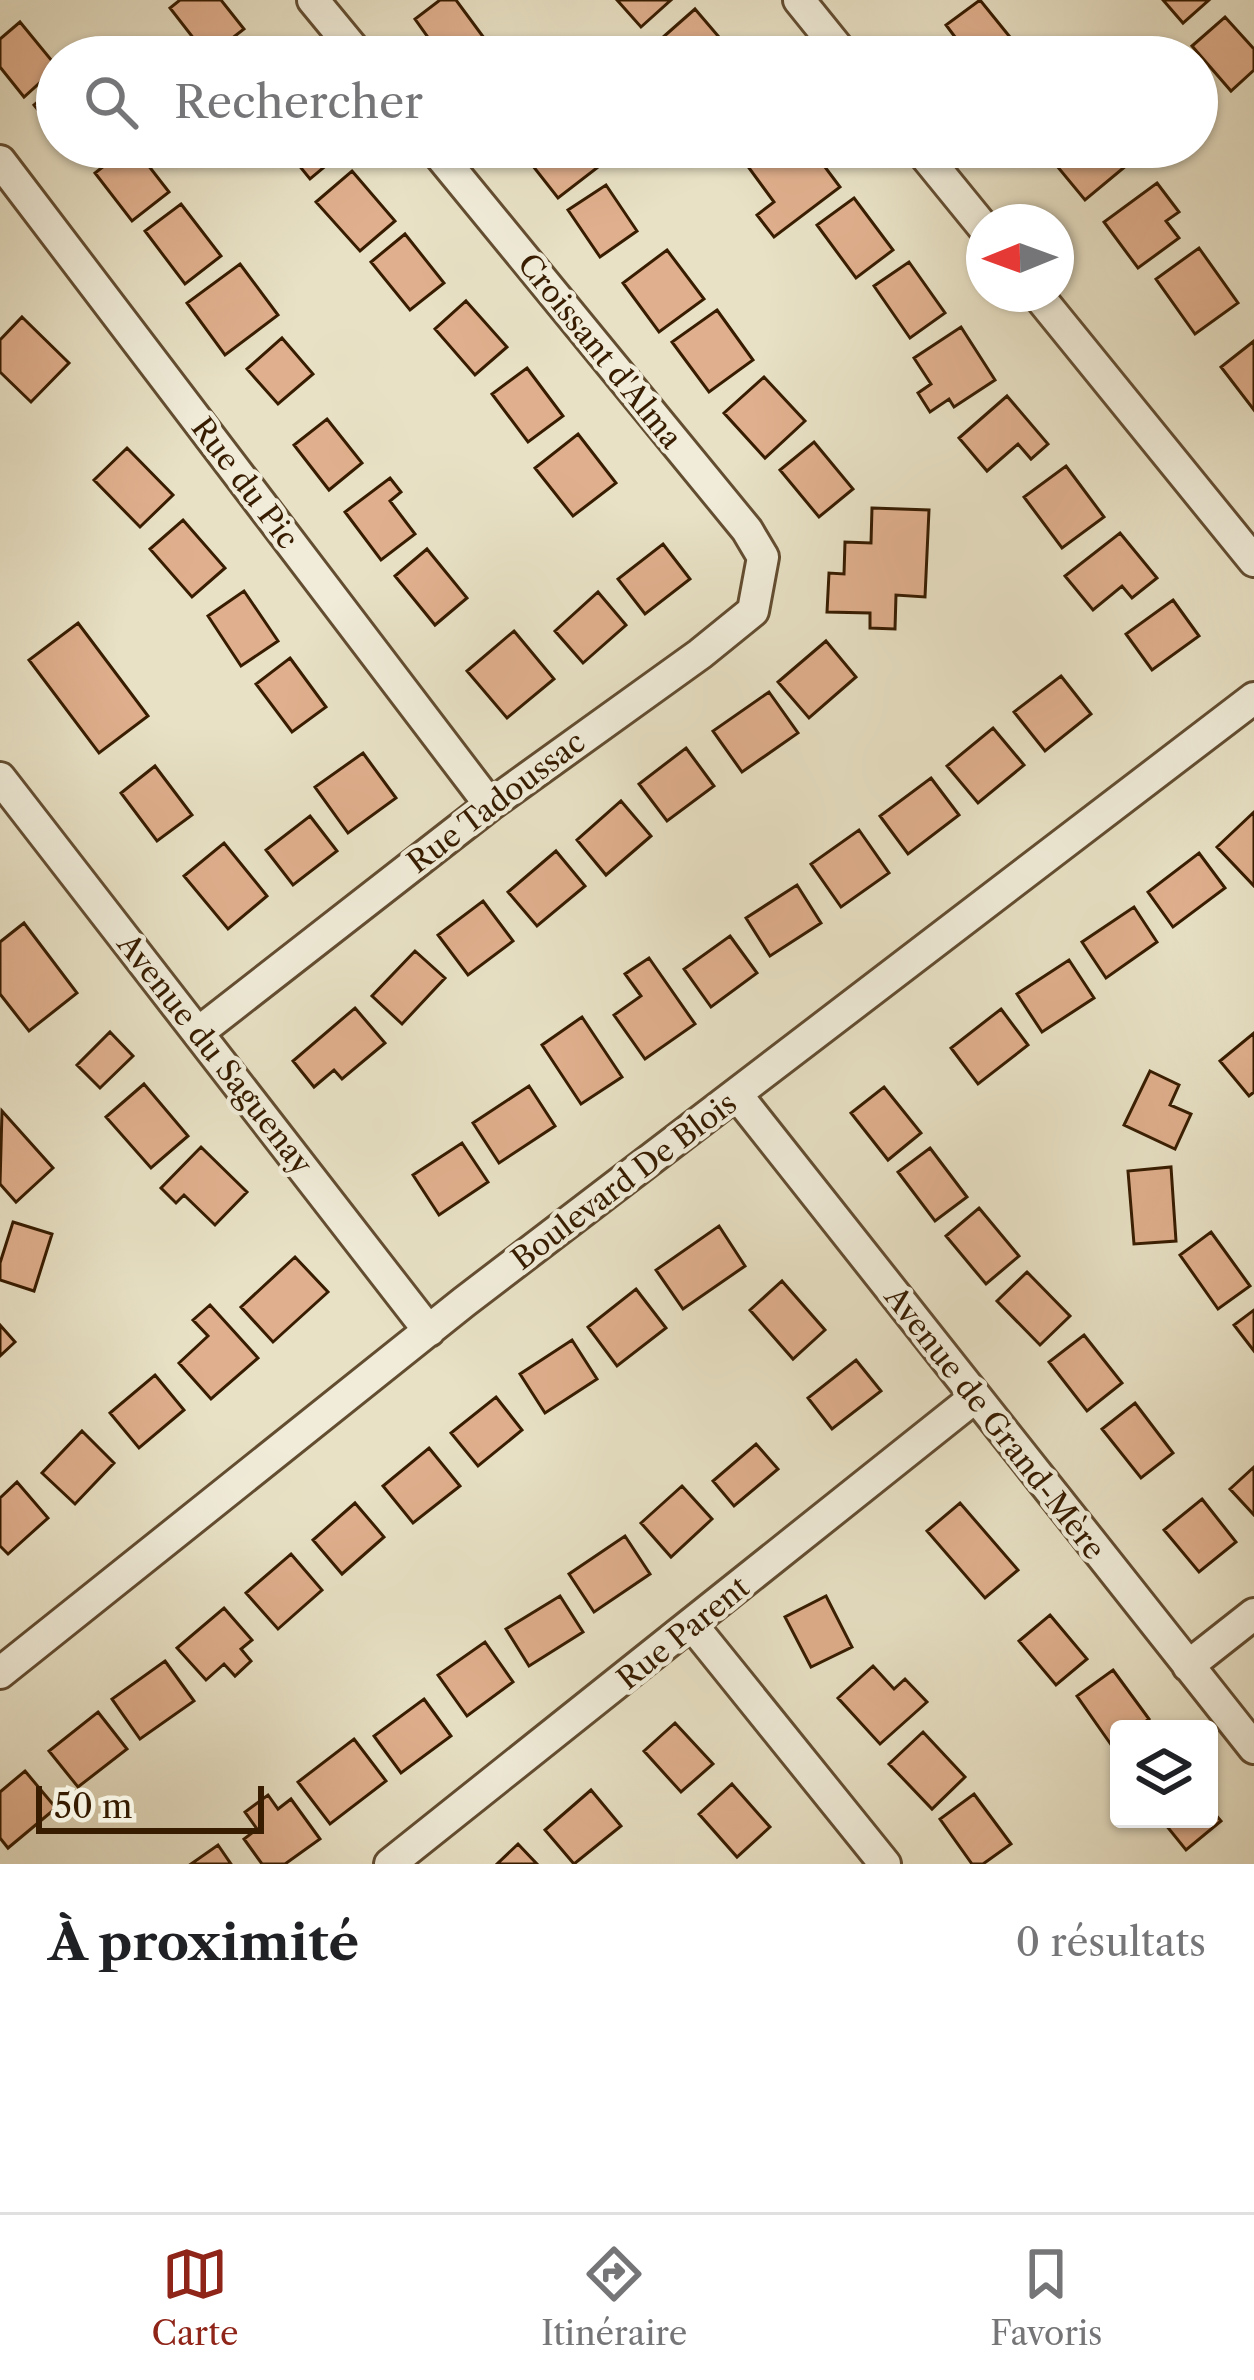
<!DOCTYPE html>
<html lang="fr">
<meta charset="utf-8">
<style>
:root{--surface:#fff;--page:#f6f6f6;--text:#202124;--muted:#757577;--line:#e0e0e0;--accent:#8f2418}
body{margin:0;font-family:"Libre Caslon Text",serif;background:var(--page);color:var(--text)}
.controls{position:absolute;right:36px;bottom:36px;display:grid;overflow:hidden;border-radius:12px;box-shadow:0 3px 9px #0004}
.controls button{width:108px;height:108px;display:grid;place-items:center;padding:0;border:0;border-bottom:3px solid var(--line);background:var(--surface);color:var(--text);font:60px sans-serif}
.compass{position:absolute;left:966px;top:204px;width:108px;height:108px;border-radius:50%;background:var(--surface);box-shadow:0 3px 9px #0004;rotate:269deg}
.scale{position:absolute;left:36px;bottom:30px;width:228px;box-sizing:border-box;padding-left:12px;border:6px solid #371c00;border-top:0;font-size:33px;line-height:42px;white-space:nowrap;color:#371c00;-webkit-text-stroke:9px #f0ecd9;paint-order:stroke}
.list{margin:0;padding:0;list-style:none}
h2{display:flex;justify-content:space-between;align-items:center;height:156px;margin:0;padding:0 48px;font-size:51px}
h2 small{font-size:39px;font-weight:400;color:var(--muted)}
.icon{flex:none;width:66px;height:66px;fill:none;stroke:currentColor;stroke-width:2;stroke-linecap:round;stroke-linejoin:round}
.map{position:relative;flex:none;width:1254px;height:1864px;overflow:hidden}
.search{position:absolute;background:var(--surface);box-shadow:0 3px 9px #0004;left:36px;right:36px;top:36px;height:132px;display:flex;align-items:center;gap:30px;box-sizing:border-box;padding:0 42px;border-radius:66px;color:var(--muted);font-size:45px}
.sheet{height:348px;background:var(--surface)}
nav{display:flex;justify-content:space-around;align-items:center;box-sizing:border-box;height:168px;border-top:3px solid var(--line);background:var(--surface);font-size:33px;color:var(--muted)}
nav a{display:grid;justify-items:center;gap:6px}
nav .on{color:var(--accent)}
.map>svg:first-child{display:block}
.building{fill:#e0af8d;stroke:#371c00;stroke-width:3}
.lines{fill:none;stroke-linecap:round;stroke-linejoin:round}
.street-casing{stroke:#634d31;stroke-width:36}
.street{stroke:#f0ecd9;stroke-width:30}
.labels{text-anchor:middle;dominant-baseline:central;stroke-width:9;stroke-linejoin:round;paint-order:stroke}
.street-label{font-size:30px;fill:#371c00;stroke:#f0ecd9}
</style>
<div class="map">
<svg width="1254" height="1864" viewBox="0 0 1254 1864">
<rect width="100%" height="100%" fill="#e8e1c5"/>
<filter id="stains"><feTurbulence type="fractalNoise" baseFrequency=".00167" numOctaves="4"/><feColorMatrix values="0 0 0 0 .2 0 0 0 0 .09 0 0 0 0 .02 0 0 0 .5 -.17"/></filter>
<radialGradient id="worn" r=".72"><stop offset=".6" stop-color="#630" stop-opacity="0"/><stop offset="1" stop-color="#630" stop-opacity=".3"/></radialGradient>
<path class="building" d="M180,0H221L244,29L208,57L170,8Z
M440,0H456L487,42L466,57H442L415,19Z
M617,0H671L641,27Z
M980,0L1018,47L1005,57H970L946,25Z
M1163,0H1209L1183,23Z
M695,9L736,57H662L653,46Z
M1225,17L1254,49V70L1231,91L1192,46Z
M20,22L57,67L24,97L0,67V39Z
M57,86V134L34,105Z
M128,147H134L169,192L132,221L95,173Z
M284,147H344L346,149L310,179Z
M518,147H589L602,164L558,198Z
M753,147H810L840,187L774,237L757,215L774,202L741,157Z
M1055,147H1102L1107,153L1122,147L1133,160L1085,200L1047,154Z
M352,171L395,221L360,251L316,202Z
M1157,183L1179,212L1166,221L1179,238L1138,268L1104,222Z
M606,185L637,231L600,257L568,210Z
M854,198L893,250L856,278L817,225Z
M181,204L221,256L185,284L145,231Z
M405,234L444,283L410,310L371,262Z
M1199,248L1238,303L1195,334L1156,279Z
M667,250L704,299L659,332L623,283Z
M909,262L945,313L910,338L874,286Z
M240,264L278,315L225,355L187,303Z
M466,301L507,347L475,375L435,329Z
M717,310L753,360L709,392L672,342Z
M22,317L69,363L31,402L0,372V340Z
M961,327L995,380L954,407L949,399L930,412L918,393L931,384L914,358Z
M282,338L313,374L278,404L247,369Z
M1254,341V410L1221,367Z
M527,368L563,416L528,442L492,394Z
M764,377L805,421L765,458L724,413Z
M1007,396L1048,444L1031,459L1018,444L987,471L959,438Z
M327,419L362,463L329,490L294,445Z
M578,434L616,483L573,516L535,468Z
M814,442L853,489L819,517L780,470Z
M127,448L173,495L140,527L94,480Z
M1066,466L1104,517L1062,548L1024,497Z
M390,478L401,492L390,501L415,534L381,560L345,512Z
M872,508L929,510L925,597L896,595L895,629L870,628V613L827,612L829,573L844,574L845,542L871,543Z
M183,520L225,568L192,597L150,549Z
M1120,533L1157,578L1132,598L1122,586L1093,610L1065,576Z
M663,544L690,579L645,614L618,579Z
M427,549L467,598L435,625L395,576Z
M244,591L278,641L241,666L208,616Z
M598,592L626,625L583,663L555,631Z
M1173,600L1199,636L1152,670L1126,634Z
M78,623L148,716L99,753L29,660Z
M514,631L554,679L507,718L467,671Z
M826,641L856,677L809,718L778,682Z
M290,658L326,707L292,732L256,684Z
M1061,676L1091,714L1045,751L1014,712Z
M769,692L798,733L742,772L713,731Z
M993,728L1024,765L978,803L947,766Z
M686,748L714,786L667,821L639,784Z
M363,753L396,798L348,833L315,787Z
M155,766L192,815L157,841L121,793Z
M931,778L959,815L908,854L880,816Z
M621,801L651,836L606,875L577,840Z
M1254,812V886L1217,847Z
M310,816L337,851L293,885L266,850Z
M859,830L889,873L841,907L811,864Z
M224,843L267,896L228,929L184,876Z
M556,851L585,886L537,926L508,892Z
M1199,853L1225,888L1173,927L1148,892Z
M797,885L821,923L770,956L746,918Z
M483,901L513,941L468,975L438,935Z
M1134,907L1157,942L1106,978L1082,942Z
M24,923L77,993L29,1031L0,994V942Z
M730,936L757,973L711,1007L684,969Z
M415,951L445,978L402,1024L372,996Z
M649,958L695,1024L645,1059L614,1015L641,996L625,974Z
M1069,960L1094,998L1042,1032L1017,994Z
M355,1008L385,1043L342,1079L334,1070L314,1087L293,1061Z
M1001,1009L1028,1045L978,1084L951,1048Z
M582,1017L622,1077L581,1104L542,1045Z
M110,1032L133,1056L100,1088L77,1065Z
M1254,1033V1092L1249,1096L1220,1061Z
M1150,1071L1179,1085L1170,1105L1191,1114L1175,1149L1124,1125Z
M144,1084L188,1136L151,1168L106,1117Z
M529,1086L555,1126L499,1163L473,1123Z
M884,1087L921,1133L888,1160L851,1113Z
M2,1111L53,1168L16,1202L0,1184Z
M462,1143L488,1182L439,1215L413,1175Z
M201,1147L247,1192L215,1225L184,1195L176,1203L161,1188Z
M930,1148L967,1197L935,1221L898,1172Z
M1171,1167L1176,1241L1134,1244L1128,1171Z
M979,1208L1019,1256L986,1284L946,1236Z
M13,1222L52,1234L34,1291L0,1280V1263Z
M719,1226L745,1266L683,1309L656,1270Z
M1211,1232L1250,1286L1218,1309L1180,1255Z
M295,1257L328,1292L273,1342L241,1307Z
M1027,1272L1070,1316L1040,1345L997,1301Z
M782,1281L825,1330L793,1359L750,1310Z
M636,1289L666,1328L617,1366L588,1327Z
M210,1305L258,1358L211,1399L179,1363L208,1336L193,1320Z
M1254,1310V1351L1234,1325Z
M0,1325L15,1342L0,1356Z
M1084,1335L1122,1383L1087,1411L1049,1362Z
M572,1340L597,1379L545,1413L520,1374Z
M856,1360L881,1391L832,1429L808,1398Z
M155,1375L184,1410L139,1448L110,1413Z
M496,1397L522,1430L478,1466L451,1433Z
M1135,1403L1173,1453L1141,1478L1102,1429Z
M82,1431L114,1463L75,1504L42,1473Z
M756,1444L778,1469L734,1506L713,1481Z
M429,1448L460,1486L413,1523L383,1486Z
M1254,1467V1515L1230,1489Z
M17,1482L48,1518L8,1554L0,1546V1498Z
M682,1486L712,1519L671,1557L641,1523Z
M1202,1499L1236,1542L1199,1572L1164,1530Z
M355,1503L384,1537L342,1574L313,1540Z
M960,1503L1018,1570L985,1598L927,1531Z
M625,1536L650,1574L594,1612L569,1574Z
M291,1554L322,1590L278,1629L246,1593Z
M560,1596L583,1632L529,1666L506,1629Z
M826,1596L852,1647L811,1667L785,1617Z
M224,1608L252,1640L241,1649L251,1661L235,1676L224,1664L206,1680L177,1648Z
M1050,1615L1087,1659L1056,1685L1019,1641Z
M485,1642L513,1682L467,1716L438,1675Z
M165,1661L194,1701L140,1739L112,1699Z
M873,1666L894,1689L905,1679L927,1702L880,1744L838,1698Z
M1113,1670L1149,1719L1135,1729H1119V1741L1112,1746L1077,1696Z
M424,1699L451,1736L401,1773L374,1736Z
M98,1712L127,1749L78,1787L49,1751Z
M675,1723L713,1764L681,1792L644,1751Z
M923,1732L965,1777L932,1809L889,1764Z
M354,1739L386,1781L330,1824L298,1782Z
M25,1771L56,1808L8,1848L0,1838V1792Z
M732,1784L770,1827L737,1857L699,1814Z
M591,1790L621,1826L574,1864L545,1830Z
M974,1794L1011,1844L983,1864H972L940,1819Z
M268,1795L278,1809L291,1799L320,1839L285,1864H262L244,1839L257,1829L245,1812Z
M1209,1807L1221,1821L1186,1850L1161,1819H1209Z
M518,1844L537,1864H497Z
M218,1845L231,1864H191Z"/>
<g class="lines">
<g class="street-casing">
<path id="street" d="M313,0L360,57
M799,0L845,57
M918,147L984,228
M0,161L490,805
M1037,294L1254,561
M0,778L429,1331
M199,1032L490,805L700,654L753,611L763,557L747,530L433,147
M737,1095L1254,1748
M693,1626L885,1864
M1188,1666L1254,1614
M0,1673L464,1302L1254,698
M390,1864L974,1398"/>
</g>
<use href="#street" class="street"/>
</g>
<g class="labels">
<g class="street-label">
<text transform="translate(600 351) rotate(51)">Croissant d'Alma</text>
<text transform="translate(245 483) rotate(53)">Rue du Pic</text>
<text transform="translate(496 802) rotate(-37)">Rue Tadoussac</text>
<text transform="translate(215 1054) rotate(52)">Avenue du Saguenay</text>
<text transform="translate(624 1181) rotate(-37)">Boulevard De Blois</text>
<text transform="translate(995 1423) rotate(52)">Avenue de Grand-Mère</text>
<text transform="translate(683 1633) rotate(-39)">Rue Parent</text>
</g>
</g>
<rect width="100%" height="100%" filter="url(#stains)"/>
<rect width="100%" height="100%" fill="url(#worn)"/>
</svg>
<div class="controls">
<button><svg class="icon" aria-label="layers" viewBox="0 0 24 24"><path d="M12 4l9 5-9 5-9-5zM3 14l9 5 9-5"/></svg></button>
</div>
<svg class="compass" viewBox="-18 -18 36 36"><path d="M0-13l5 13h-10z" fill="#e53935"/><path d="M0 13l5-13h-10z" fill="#757577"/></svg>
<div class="scale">50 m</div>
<div class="search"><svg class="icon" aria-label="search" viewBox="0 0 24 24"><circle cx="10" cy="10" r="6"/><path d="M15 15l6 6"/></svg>Rechercher</div>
</div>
<section class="sheet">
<h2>À proximité<small>0 résultats</small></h2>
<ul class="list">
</ul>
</section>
<nav>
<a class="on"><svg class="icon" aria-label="map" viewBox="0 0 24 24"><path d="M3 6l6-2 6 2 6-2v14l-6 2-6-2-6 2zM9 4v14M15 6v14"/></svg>Carte</a>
<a><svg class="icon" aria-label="directions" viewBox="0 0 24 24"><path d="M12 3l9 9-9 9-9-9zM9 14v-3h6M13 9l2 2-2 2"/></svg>Itinéraire</a>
<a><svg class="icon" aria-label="saved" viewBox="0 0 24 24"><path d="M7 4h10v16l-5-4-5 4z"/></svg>Favoris</a>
</nav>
